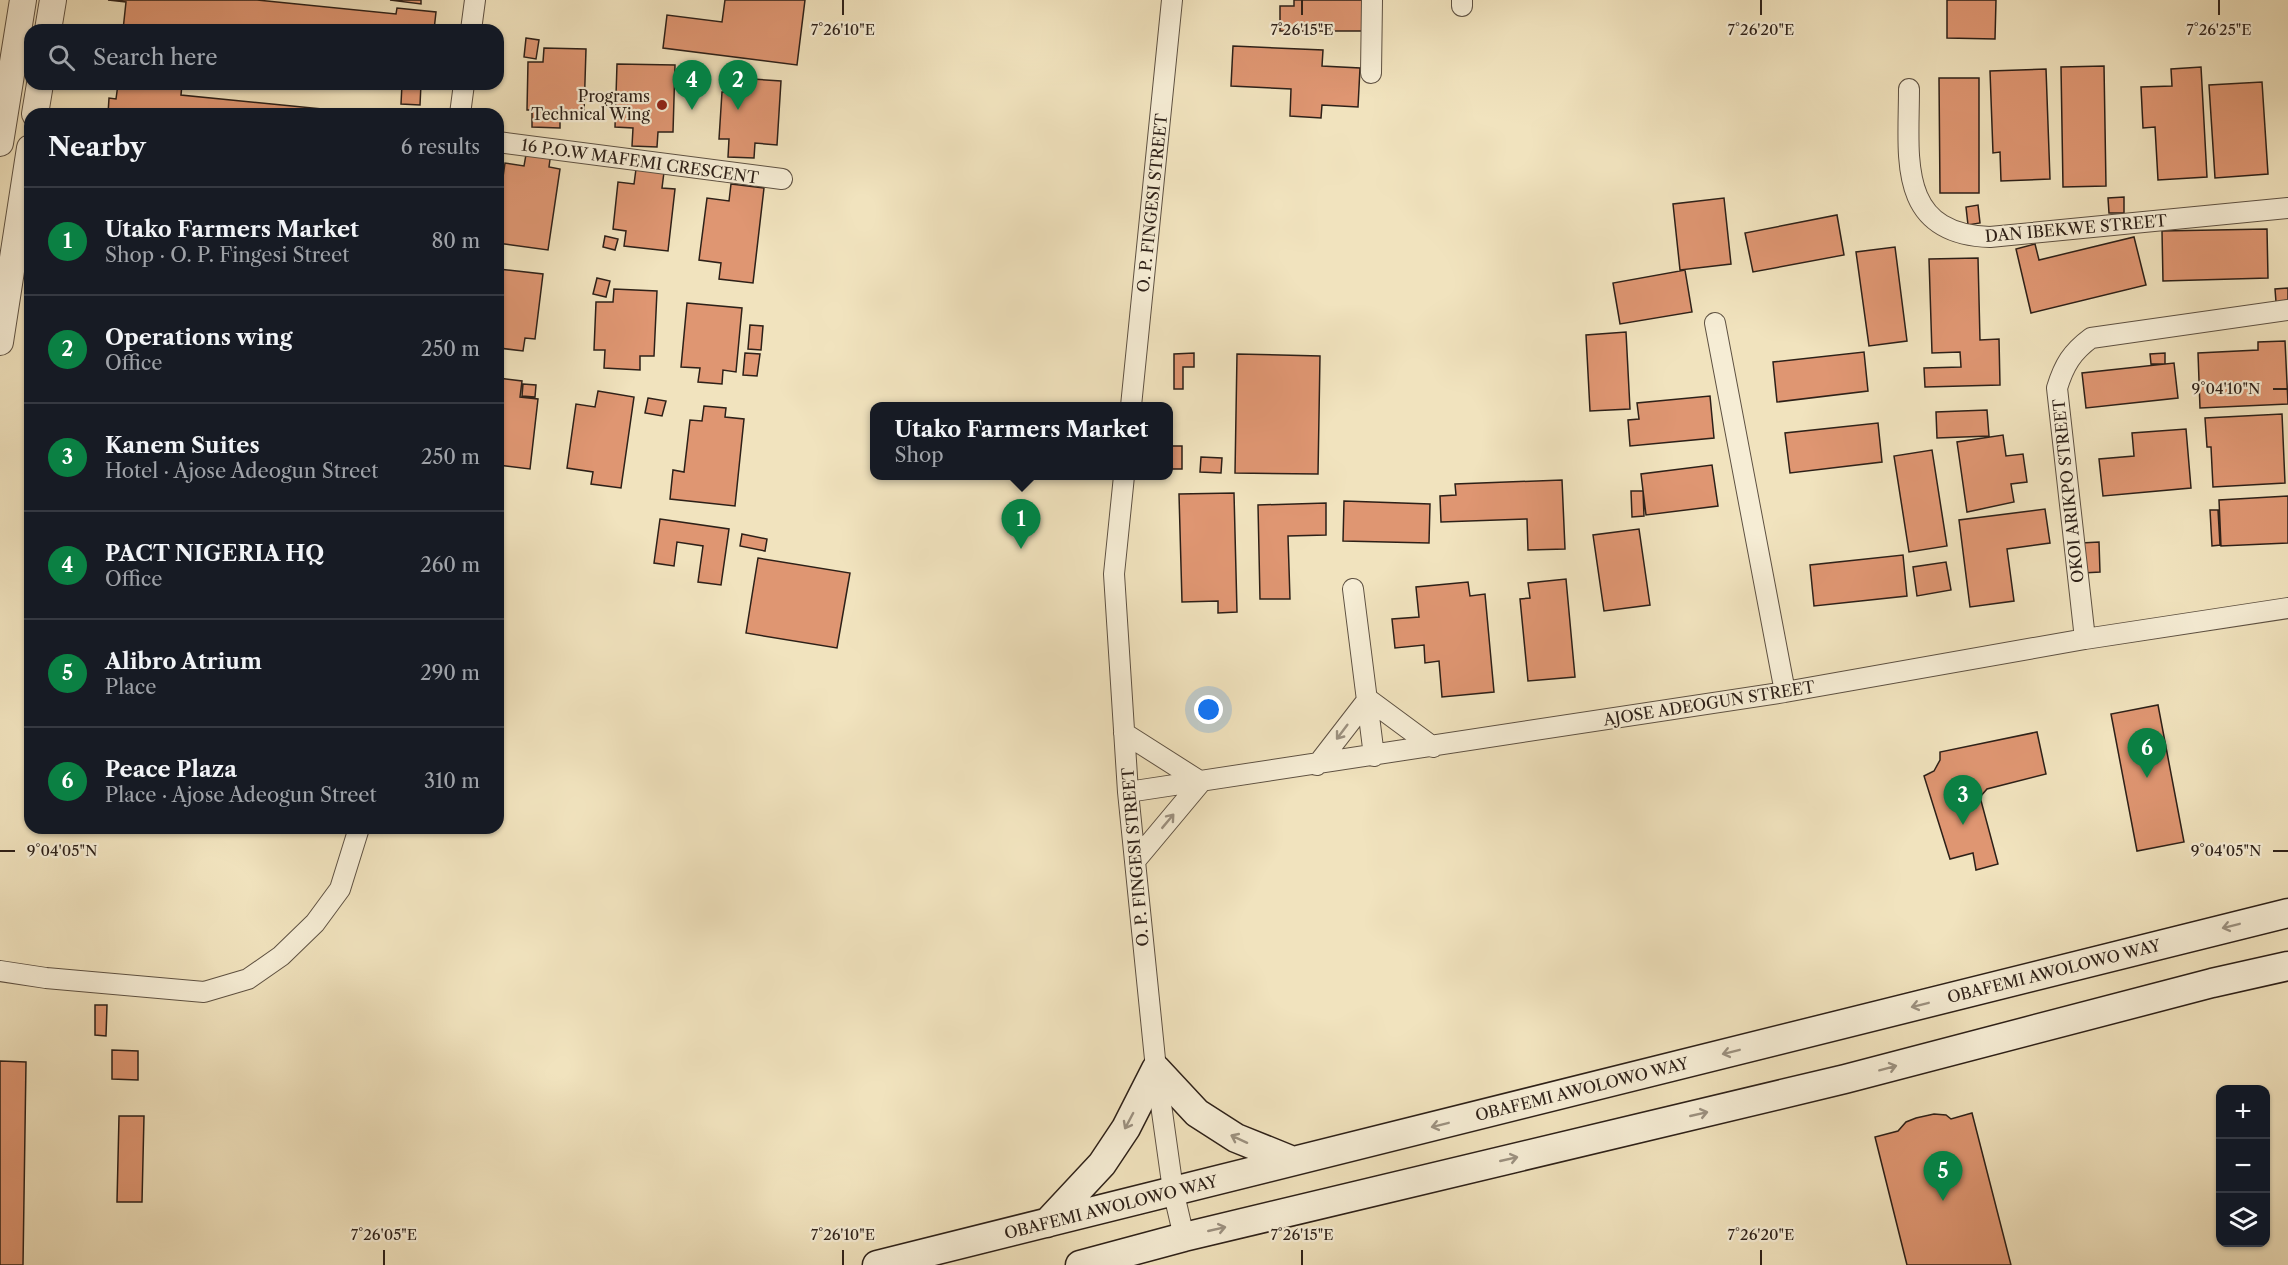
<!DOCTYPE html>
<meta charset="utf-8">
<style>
:root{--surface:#171b24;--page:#20242c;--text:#f1f3f6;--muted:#9ea1a6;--line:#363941;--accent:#0b8043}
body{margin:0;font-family:"Libre Caslon Text",serif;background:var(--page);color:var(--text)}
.controls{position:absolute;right:18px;bottom:18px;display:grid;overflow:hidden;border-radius:12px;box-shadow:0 2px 4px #0004}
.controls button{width:54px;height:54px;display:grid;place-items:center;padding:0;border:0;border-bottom:2px solid var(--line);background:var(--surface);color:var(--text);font:30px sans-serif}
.you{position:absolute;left:1209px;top:710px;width:21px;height:21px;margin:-15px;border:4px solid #fff;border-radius:50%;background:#1a73e8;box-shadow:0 0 0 9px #1a73e833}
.badge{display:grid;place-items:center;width:39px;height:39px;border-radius:50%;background:var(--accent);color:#fff;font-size:20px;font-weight:700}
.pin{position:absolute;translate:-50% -50px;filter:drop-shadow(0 2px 3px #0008)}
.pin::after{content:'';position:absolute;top:32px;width:21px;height:18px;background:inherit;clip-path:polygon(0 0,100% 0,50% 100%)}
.popup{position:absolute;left:870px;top:402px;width:303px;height:78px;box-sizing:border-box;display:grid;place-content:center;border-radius:12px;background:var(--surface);filter:drop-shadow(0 2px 4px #0005);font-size:20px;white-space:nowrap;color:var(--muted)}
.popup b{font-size:22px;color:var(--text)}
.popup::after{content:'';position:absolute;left:50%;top:100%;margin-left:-12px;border:12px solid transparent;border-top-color:var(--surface)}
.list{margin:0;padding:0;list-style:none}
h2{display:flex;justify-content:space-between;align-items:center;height:78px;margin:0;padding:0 24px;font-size:26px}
h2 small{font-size:20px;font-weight:400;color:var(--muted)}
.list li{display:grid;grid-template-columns:39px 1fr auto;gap:18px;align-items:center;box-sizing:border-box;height:108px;padding:0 24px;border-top:2px solid var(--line)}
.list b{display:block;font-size:22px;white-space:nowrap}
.list p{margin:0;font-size:20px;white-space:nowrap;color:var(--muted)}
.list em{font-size:20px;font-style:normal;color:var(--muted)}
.icon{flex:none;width:33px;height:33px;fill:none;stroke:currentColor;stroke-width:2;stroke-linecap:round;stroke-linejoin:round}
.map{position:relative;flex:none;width:2288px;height:1265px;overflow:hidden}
.search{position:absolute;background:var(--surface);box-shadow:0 2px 4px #0004;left:24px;top:24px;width:480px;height:66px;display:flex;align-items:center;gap:15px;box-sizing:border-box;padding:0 21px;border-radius:18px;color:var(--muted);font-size:22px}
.panel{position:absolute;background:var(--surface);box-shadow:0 2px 4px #0004;left:24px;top:108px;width:480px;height:726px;border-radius:18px}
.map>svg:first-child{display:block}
.building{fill:#df9672;stroke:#2d2018;stroke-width:1.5}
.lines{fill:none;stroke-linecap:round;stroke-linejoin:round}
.minor-casing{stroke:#5e5142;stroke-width:22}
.tertiary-casing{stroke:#5e5142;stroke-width:28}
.secondary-casing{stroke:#2d2018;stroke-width:31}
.minor{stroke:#f6edd5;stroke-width:20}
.tertiary{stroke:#f6edd5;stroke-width:26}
.secondary{stroke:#f6edd5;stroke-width:28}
.oneway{stroke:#9c9180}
.ticks{fill:none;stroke:#2d2018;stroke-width:2}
.poi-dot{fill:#8f2418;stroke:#f6edd5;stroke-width:2}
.labels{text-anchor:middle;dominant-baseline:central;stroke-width:4.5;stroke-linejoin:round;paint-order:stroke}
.poi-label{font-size:16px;fill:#2d2018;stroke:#f6edd5;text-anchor:end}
.street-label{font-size:16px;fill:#2d2018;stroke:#f6edd5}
.ticks-label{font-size:15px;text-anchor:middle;fill:#2d2018;stroke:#f6edd5;stroke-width:4.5;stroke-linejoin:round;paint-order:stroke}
</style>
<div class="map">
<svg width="2288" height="1265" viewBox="0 0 2288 1265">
<rect width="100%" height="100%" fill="#f1e3be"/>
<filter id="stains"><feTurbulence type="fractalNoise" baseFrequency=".00333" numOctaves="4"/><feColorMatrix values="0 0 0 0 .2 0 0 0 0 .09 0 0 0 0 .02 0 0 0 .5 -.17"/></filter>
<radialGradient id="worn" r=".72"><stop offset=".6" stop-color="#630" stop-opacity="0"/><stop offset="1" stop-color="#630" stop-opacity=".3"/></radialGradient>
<path class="building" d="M108,0H257L396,14L397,8L436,12L434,30H123L126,2Z
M390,0H421V4Z
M725,0H805L797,65L663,48L667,15L722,22Z
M1294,0H1363V31H1280V6H1294Z
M1947,0H1996L1995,39L1947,38Z
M526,38L539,40L536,59L524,57Z
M1233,46L1323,50L1322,66L1360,68L1358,107L1322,105L1321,118L1290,116L1291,89L1231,86Z
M544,48L586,49L584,113L560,112V128L532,127V110H527L528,62H543Z
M617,64L675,65L673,132H658L657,147L632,146L633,128L615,127Z
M2104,66L2106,186L2063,187L2061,67Z
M2201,67L2207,177L2158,180L2155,127L2143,128L2141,87L2172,86L2171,69Z
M2046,69L2050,179L2001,181L2000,152L1993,153L1990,71Z
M737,78L781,81L777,145L755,143L754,158L728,157L729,139H719L722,92H736Z
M1939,78H1979V193H1940Z
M2262,82L2268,174L2215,178L2209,85Z
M118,84H182L181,95L373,114H108L109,98L116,99Z
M402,84H421L420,105L401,104Z
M527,149L551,152L549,167L560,169L548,250L498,243V212L505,163L524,166Z
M636,169L664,172L662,188L675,189L668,251L624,246L626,231L613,229L618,182L634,184Z
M731,184L764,188L753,283L719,279L721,263L699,260L707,198L729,201Z
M2124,197V213H2109L2108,198Z
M1724,198L1731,264L1680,270L1673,204Z
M1978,205L1980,223L1968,225L1966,207Z
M1837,215L1844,255L1753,272L1745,233Z
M2267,229L2268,278L2163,281L2162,231Z
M605,236L618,239L615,250L603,247Z
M2134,237L2146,285L2031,313L2016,249L2035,244L2039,260Z
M1895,247L1907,341L1869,346L1856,252Z
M1978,258L1980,340L1999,339L2000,385L1925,387L1924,368L1961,367L1960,352L1932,353L1929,259Z
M498,269L543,274L535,339L525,338L523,351L499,348Z
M1685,270L1692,312L1620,324L1613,283Z
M597,278L610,281L606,297L593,294Z
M2288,288V300L2276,302L2275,289Z
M614,289L657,291L654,356H640V370L604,368L605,350H594L596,302H613Z
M687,303L742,308L736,372L723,370L722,384L698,382L700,368L681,367Z
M750,325L763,326L761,350L748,349Z
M1626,332L1630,409L1590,411L1586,335Z
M2285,341L2288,404L2200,408L2198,353L2258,350V342Z
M1864,352L1868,391L1777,402L1773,362Z
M745,353L760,354L757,376L743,375Z
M1194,353V367H1183V389H1174V354Z
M2165,353V364H2151L2150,354Z
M1237,354L1320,356L1318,474L1235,473Z
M2174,363L2178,398L2086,408L2082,373Z
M498,378L522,381L520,397L538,399L530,469L498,465Z
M523,384L536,385L535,397L522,396Z
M598,391L634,397L621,488L591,484L593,472L567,468L576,404L595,407Z
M1710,396L1714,438L1630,446L1628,420L1639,419L1637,403Z
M648,398L666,401L662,416L645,413Z
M704,406L726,408L725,417L744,419L735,506L670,499L673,470L684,472L690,420L702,421Z
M1987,410L1989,436L1937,438L1936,412Z
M2282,414L2285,483L2213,487L2211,447H2207L2205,418Z
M1878,423L1882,462L1790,473L1785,433Z
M2186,429L2191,488L2103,496L2099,459L2134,456L2132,433Z
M2003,435L2006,456L2023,454L2027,482L2011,484L2014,502L1967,512L1957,442Z
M1168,446H1182V469H1168Z
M1932,450L1947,546L1909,552L1894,456Z
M1201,457L1222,458L1221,473L1200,472Z
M1712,465L1718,506L1646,515L1641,474Z
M1562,480L1565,549L1528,550L1527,519L1441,522L1440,496L1456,495L1455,484Z
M1631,491H1643L1644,516L1632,517Z
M1234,493L1237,612L1218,613V601L1182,602L1179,494Z
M2288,496V543L2221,546L2219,500Z
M1344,501L1430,504L1429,543L1343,541Z
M1326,503V535L1288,536L1290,599H1260L1258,505Z
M2045,509L2050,543L2007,549L2014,601L1970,607L1959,520Z
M2210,510H2218L2220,545L2212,546Z
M660,519L729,529L721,585L698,582L703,546L677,542L674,566L654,563Z
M1639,529L1650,605L1604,611L1593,535Z
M742,534L767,539L765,551L740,546Z
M2099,542L2100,572L2083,573L2081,543Z
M1903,555L1907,596L1814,606L1810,565Z
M758,558L850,573L837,648L746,633Z
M1946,562L1951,590L1917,596L1913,567Z
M1566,579L1575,677L1528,681L1520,599L1530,598L1528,583Z
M1468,582L1470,596L1485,594L1494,692L1442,697L1439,661L1425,663L1424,645L1395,648L1392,619L1419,617L1416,587Z
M2158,705L2184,842L2137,851L2111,714Z
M2037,732L2046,774L1987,789L1980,797L1998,864L1976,870L1973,853L1950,859L1924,776L1934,771L1940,760V752Z
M95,1005H107L106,1036L95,1035Z
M112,1050L138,1051V1080L112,1079Z
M0,1061L26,1062L23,1265H0Z
M1972,1113L2011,1265H1907L1875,1137L1898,1131L1906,1122L1916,1118L1934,1114L1946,1115L1951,1119Z
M119,1116H144L142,1202H117Z"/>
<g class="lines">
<g class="minor-casing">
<path id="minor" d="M1462,6V0
M471,30L475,0
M1371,73L1372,0
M1909,89C1909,157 1896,234 1990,237L2288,208
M460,114L464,84
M498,142L782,179
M1715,323L1785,692
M1131,406L1172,0
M1124,476L1114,574L1128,792L1156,1069L1173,1190L1184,1237
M1353,589L1374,756
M2085,639L2057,388C2064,365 2072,352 2091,338L2288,310
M1124,733L1201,782L1135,861
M1317,765L1368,699L1433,747
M1128,792L1785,692L2085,639L2288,608
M0,971L46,978L204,992L248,979L281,956L315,923L340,889L359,828"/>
</g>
<g class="tertiary-casing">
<path id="tertiary" d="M48,30L53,0
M35,114L40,84
M0,143L23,0
M0,342L30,148"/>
</g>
<g class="secondary-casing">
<path id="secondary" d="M1047,1223L1102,1164L1126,1128L1156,1069L1197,1113L1236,1138L1293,1161
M877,1265L2288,913
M1080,1265L1184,1237L1845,1079L2212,983L2288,966"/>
</g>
<use href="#minor" class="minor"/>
<use href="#tertiary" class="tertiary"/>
<use href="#secondary" class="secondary"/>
</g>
<defs><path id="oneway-shaft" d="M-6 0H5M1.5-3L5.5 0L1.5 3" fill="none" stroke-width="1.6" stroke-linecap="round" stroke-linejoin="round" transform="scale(1.5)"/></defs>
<g class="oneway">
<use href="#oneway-shaft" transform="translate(1342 732) rotate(127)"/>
<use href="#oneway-shaft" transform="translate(1168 821) rotate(-50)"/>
<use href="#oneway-shaft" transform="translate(2231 926) rotate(166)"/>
<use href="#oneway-shaft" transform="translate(1920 1005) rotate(166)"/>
<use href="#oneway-shaft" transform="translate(1731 1052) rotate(166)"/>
<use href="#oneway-shaft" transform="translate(1888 1068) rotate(-15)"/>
<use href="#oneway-shaft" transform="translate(1699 1114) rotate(-13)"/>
<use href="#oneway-shaft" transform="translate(1129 1121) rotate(118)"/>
<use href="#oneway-shaft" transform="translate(1440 1125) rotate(166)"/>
<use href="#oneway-shaft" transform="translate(1239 1139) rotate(-155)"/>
<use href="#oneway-shaft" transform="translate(1509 1159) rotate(-13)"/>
<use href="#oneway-shaft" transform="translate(1217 1229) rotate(-13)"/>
</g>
<path class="ticks" d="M843,0V15M1302,0V15M1761,0V15M2219,0V15M2273,389H2288M0,851H15M2273,851H2288M384,1250V1265M843,1250V1265M1302,1250V1265M1761,1250V1265"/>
<circle class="poi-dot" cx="662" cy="105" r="6"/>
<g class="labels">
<g class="poi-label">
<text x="650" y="96">Programs<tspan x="650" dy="18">Technical Wing</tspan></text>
</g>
<g class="street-label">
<text transform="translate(640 161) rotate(8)">16 P.O.W MAFEMI CRESCENT</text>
<text transform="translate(1152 203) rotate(-84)">O. P. FINGESI STREET</text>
<text transform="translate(2076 228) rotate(-5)">DAN IBEKWE STREET</text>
<text transform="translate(2068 491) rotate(-96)">OKOI ARIKPO STREET</text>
<text transform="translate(1709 703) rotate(-9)">AJOSE ADEOGUN STREET</text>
<text transform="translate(1135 857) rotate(-95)">O. P. FINGESI STREET</text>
<text transform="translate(2054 971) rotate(-14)">OBAFEMI AWOLOWO WAY</text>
<text transform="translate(1582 1089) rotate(-14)">OBAFEMI AWOLOWO WAY</text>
<text transform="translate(1111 1207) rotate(-14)">OBAFEMI AWOLOWO WAY</text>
</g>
</g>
<g class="ticks-label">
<text x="843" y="35">7°26'10"E</text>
<text x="1302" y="35">7°26'15"E</text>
<text x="1761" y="35">7°26'20"E</text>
<text x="2219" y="35">7°26'25"E</text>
<text x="2226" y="394">9°04'10"N</text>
<text x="62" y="856">9°04'05"N</text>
<text x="2226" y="856">9°04'05"N</text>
<text x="384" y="1240">7°26'05"E</text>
<text x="843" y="1240">7°26'10"E</text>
<text x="1302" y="1240">7°26'15"E</text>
<text x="1761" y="1240">7°26'20"E</text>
</g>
<rect width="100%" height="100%" filter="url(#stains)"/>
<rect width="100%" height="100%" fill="url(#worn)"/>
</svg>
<div class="controls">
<button>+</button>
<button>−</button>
<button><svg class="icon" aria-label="layers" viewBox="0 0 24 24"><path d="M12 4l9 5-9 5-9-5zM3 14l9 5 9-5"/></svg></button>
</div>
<div class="you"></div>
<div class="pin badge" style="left:1021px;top:549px">1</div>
<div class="popup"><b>Utako Farmers Market</b>Shop</div>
<div class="pin badge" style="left:738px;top:110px">2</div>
<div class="pin badge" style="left:1963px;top:825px">3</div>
<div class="pin badge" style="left:692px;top:110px">4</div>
<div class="pin badge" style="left:1943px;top:1201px">5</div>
<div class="pin badge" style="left:2147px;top:778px">6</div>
<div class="search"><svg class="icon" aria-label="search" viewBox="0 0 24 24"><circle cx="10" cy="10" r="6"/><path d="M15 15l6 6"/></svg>Search here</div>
<section class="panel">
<h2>Nearby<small>6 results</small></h2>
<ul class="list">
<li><span class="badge">1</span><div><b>Utako Farmers Market</b><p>Shop · O. P. Fingesi Street</p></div><em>80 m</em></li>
<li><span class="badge">2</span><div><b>Operations wing</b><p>Office</p></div><em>250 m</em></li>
<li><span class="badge">3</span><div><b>Kanem Suites</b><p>Hotel · Ajose Adeogun Street</p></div><em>250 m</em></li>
<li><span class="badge">4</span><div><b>PACT NIGERIA HQ</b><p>Office</p></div><em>260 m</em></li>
<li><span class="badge">5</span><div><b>Alibro Atrium</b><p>Place</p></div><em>290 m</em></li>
<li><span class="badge">6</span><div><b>Peace Plaza</b><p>Place · Ajose Adeogun Street</p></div><em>310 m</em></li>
</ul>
</section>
</div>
